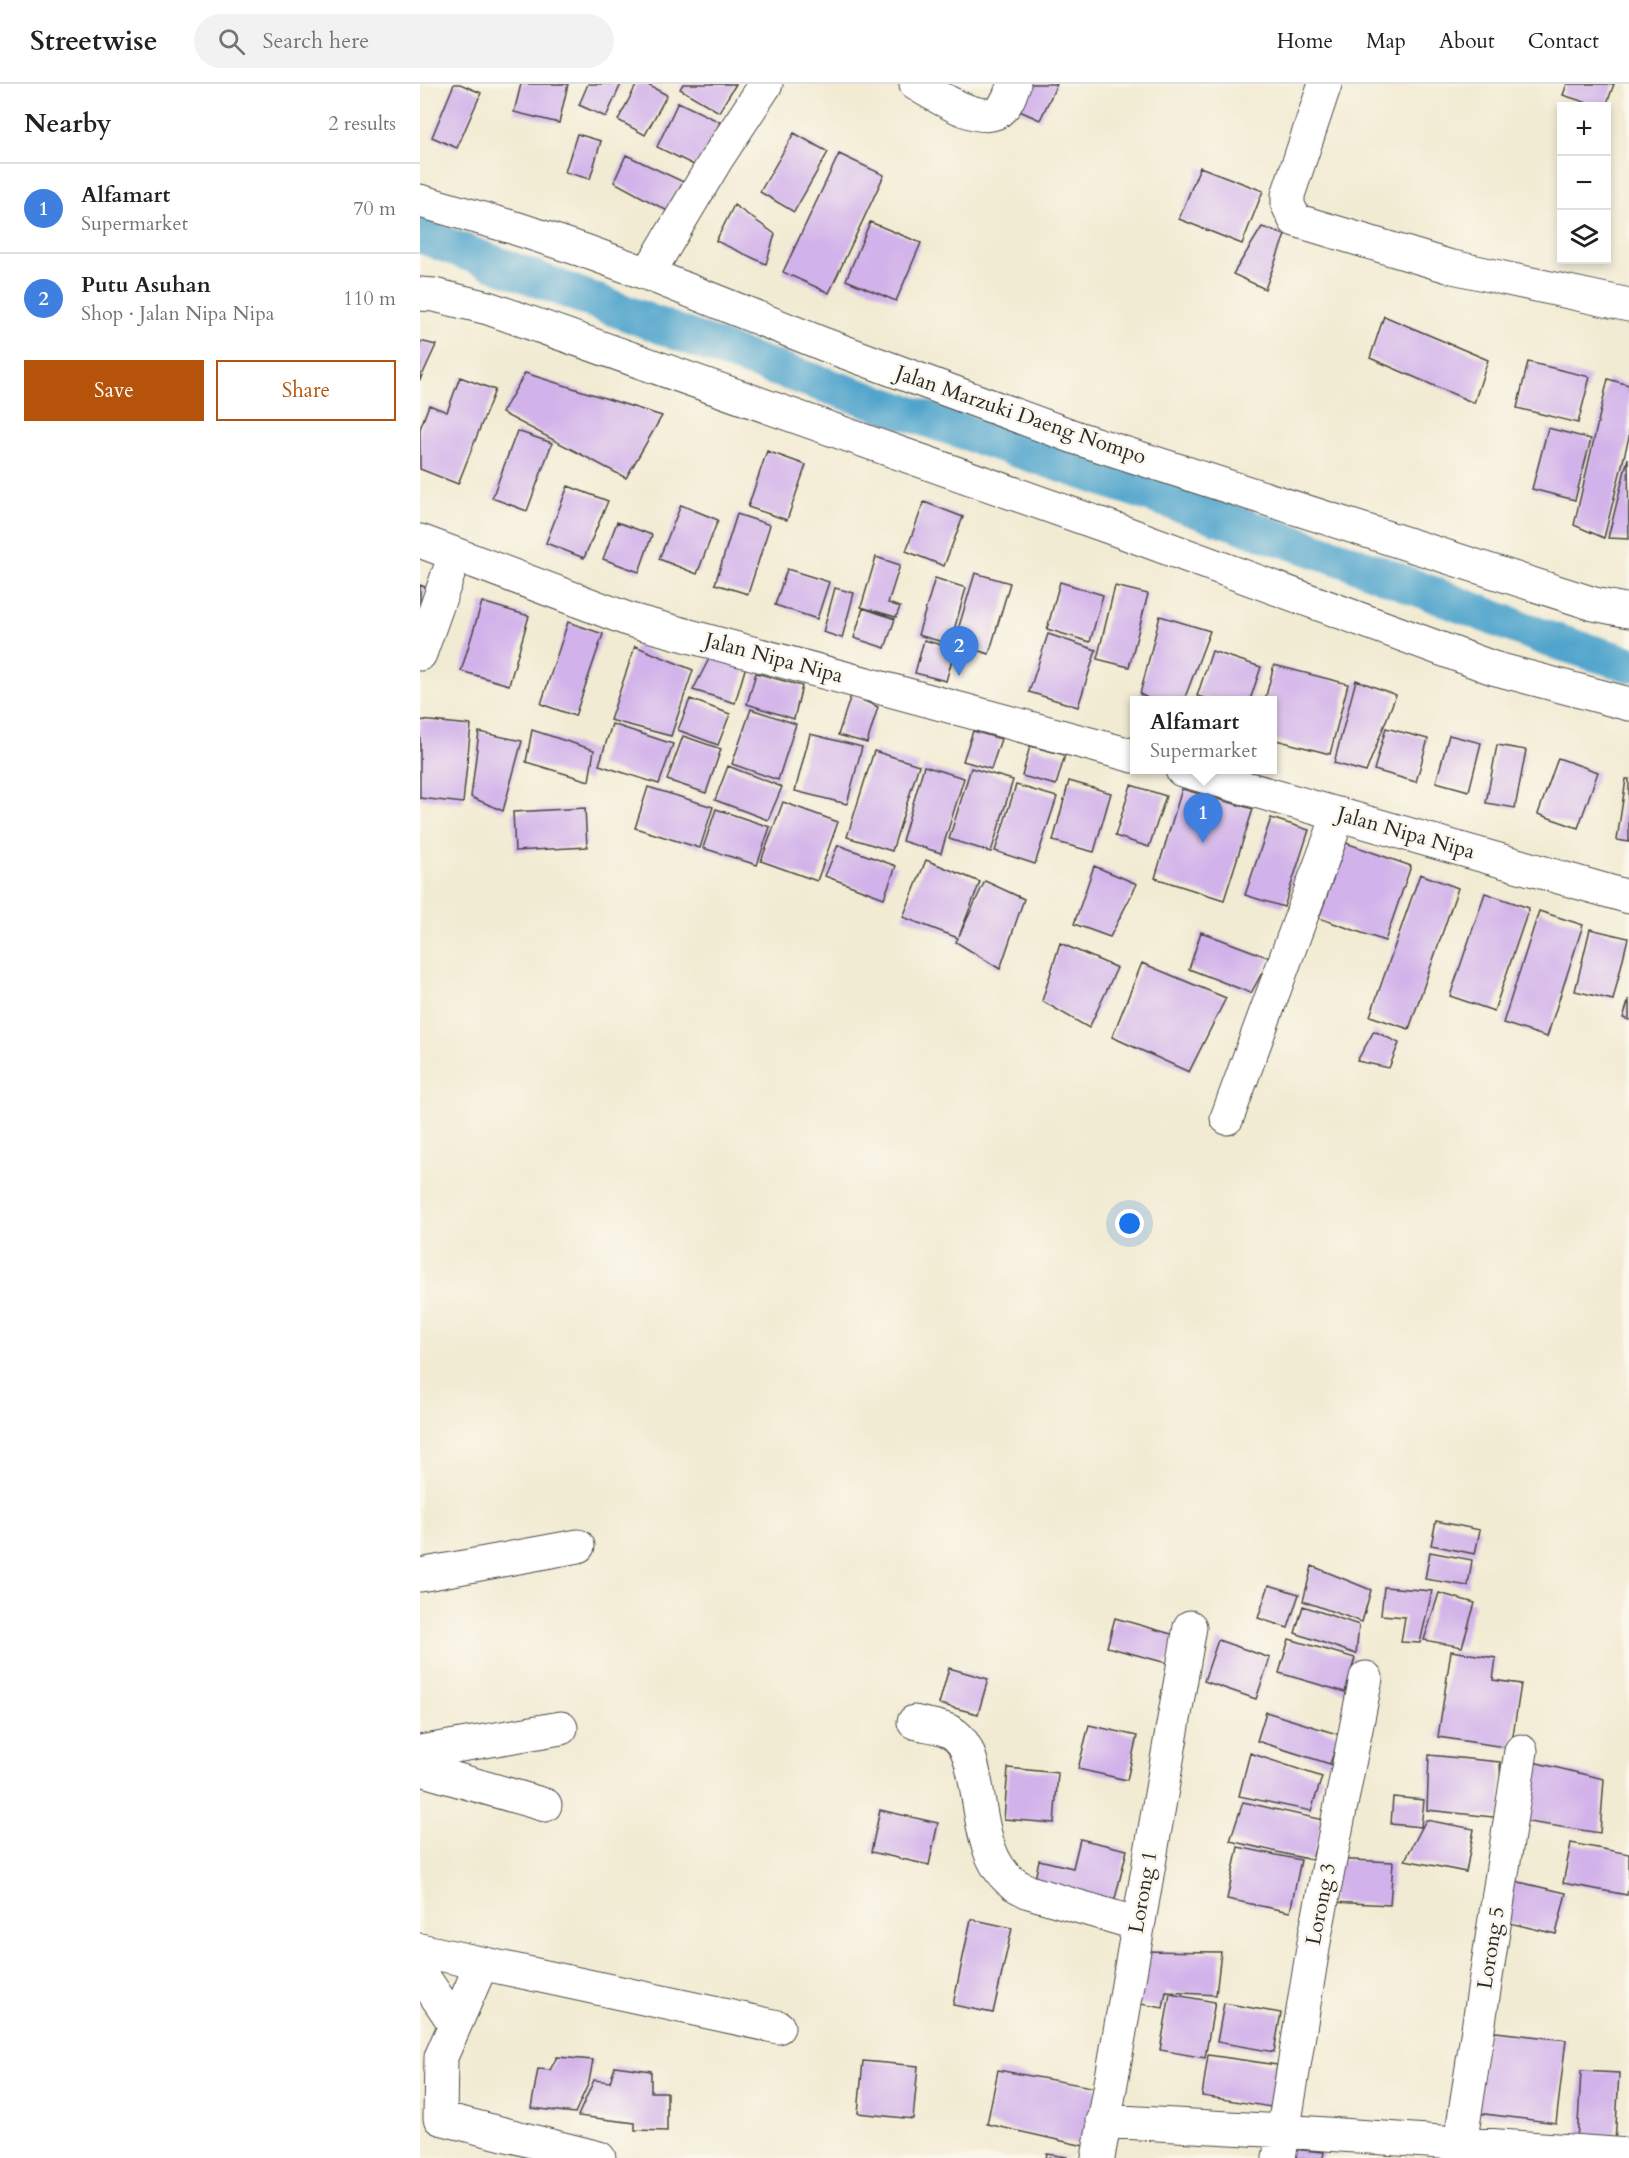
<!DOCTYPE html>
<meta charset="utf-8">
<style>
:root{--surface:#fff;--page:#f2f2f2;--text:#202124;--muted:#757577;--line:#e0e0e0;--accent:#b45309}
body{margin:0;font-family:Cardo,serif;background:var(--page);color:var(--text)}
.controls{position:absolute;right:18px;top:18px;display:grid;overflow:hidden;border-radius:0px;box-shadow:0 3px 9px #0003}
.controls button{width:54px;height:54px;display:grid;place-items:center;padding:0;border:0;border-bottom:2px solid var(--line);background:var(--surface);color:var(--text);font:30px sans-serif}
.you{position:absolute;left:710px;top:1140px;width:21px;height:21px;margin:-15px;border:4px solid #fff;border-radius:50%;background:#1a73e8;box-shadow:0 0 0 9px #1a73e833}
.badge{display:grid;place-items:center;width:39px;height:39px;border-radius:50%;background:var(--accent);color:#fff;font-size:20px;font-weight:700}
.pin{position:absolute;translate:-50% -50px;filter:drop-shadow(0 2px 3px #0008)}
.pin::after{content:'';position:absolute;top:32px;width:21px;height:18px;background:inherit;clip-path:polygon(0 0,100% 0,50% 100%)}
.popup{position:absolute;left:710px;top:612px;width:147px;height:78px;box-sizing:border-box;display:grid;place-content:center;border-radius:0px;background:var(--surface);filter:drop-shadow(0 2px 4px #0005);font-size:20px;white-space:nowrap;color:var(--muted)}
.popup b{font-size:22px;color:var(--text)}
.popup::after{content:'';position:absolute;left:50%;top:100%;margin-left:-12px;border:12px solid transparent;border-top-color:var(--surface)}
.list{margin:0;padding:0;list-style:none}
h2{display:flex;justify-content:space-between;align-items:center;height:78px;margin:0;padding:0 24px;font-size:26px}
h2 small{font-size:20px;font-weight:400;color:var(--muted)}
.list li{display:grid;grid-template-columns:39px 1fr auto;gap:18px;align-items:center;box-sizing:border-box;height:90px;padding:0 24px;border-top:2px solid var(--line)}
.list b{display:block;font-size:22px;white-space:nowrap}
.list p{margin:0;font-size:20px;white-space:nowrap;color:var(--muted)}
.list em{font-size:20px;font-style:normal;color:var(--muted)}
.actions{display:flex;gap:12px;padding:18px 24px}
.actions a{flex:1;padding:14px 0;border:2px solid var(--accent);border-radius:0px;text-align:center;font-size:21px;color:var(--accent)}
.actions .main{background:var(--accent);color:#fff}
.icon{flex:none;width:33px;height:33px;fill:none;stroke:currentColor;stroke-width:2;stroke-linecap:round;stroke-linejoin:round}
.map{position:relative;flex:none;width:1209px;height:2074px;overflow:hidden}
header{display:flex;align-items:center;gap:36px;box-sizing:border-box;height:84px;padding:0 30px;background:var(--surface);border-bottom:2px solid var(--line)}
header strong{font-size:28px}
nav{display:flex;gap:33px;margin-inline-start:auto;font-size:21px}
.search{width:420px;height:54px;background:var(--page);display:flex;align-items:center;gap:15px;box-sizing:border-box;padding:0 21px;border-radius:33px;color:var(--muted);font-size:22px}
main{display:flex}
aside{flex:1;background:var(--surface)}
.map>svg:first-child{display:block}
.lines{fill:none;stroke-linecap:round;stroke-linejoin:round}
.canal{stroke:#51a5cc;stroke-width:36}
.building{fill:#d2b2ea}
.minor-casing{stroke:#494844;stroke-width:35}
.minor{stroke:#fff;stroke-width:33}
.labels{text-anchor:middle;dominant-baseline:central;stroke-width:5;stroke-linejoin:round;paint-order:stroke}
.street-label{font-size:21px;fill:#2b2b2b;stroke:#fbf7ec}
</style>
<header>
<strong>Streetwise</strong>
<div class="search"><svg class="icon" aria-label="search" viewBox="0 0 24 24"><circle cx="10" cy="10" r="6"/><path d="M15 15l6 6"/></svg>Search here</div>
<nav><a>Home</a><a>Map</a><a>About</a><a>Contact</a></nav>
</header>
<main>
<aside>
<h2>Nearby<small>2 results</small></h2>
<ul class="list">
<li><span class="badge" style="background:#3f7fe0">1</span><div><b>Alfamart</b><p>Supermarket</p></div><em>70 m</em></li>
<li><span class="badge" style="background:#3f7fe0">2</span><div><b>Putu Asuhan</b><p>Shop · Jalan Nipa Nipa</p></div><em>110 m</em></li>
</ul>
<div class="actions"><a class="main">Save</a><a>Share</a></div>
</aside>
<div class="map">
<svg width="1209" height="2074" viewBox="0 0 1209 2074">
<rect width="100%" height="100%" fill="#fbf7ec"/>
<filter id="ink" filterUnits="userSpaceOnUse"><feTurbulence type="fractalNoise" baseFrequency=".0167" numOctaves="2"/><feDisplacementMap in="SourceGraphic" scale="12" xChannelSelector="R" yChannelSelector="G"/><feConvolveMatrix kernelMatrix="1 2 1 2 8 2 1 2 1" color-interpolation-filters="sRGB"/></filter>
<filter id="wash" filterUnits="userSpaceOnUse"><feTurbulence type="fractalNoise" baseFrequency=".008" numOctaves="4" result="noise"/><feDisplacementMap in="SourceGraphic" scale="24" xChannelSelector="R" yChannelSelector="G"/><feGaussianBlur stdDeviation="1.35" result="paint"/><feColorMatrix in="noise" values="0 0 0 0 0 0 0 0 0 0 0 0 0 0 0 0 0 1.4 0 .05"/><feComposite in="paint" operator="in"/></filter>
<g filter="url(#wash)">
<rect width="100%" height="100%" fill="#f2ebd3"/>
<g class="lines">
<path class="canal" d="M0,151L325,274L925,476L1128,555L1209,580"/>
</g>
<g id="blocks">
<path class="building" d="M34,0H40L61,9L37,64L12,53Z
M101,0H148L139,39L94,28Z
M168,0H201L186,33L159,21Z
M217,0H226L247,11L225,51L198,36Z
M263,0H316L299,28L260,5Z
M604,0H637L620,36L593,24Z
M1147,0H1194L1186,22H1177L1143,11Z
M258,18L300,38L278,83L237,63Z
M374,49L408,68L374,128L340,108Z
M157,50L181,57L170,95L145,88Z
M419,70L464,91L409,209L363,188Z
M206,71L270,101L253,130L194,98Z
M780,83L843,107L822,160L759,135Z
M314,121L355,150L346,180L296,157Z
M450,138L501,159L476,217L426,196Z
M842,143L865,151L845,205L813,190Z
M964,232L1068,276L1054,319L950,274Z
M0,257L16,261L0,296Z
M1108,278L1170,293L1158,339L1097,324Z
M105,289L242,332L206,394L82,329Z
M40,293L75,306L38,400L0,385V345L9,321L27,328Z
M1188,295L1209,301V353L1184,454L1154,441Z
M1128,344L1171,355L1155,416L1112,405Z
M97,347L132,359L107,427L72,414Z
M347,367L386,381L367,436L328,423Z
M1208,374L1209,455L1188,454Z
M148,402L188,417L164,474L126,459Z
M504,418L543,433L524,482L486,467Z
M261,421L298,436L277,490L239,475Z
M317,430L350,441L328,510L295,500Z
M197,438L232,451L219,488L183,475Z
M456,473L480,481L468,519L480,523L476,533L441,523Z
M367,485L409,498L397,535L355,521Z
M555,489L590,499L569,570L534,559Z
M515,494L546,504L530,560L498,551Z
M640,498L683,511L670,558L627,545Z
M0,501L7,504L0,522Z
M695,502L728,510L709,583L677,575Z
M415,504L434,509L422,554L403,548Z
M62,518L109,532L89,601L41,587Z
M443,524L475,535L465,564L434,554Z
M740,532L790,547L764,616H731L720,610Z
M148,538L183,550L155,632L121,620Z
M628,550L676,566L658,623L609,608Z
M504,556L535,565L526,597L495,589Z
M215,562L273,586L251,652L190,636Z
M792,567L841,583L830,616H792L777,612Z
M290,573L326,582L315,619L273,606Z
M854,581L928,600L910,670L852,655V616H845Z
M336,589L382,602L374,635L327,620Z
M936,596L976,611L946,688L914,679Z
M431,611L458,623L447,659L418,651Z
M270,615L310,630L298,661L258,646Z
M331,625L376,640L358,696L312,680Z
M0,636L51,641L43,719L0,714Z
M192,640L253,660L239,700L179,681Z
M966,644L1008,655L996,698L954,686Z
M112,646L174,666L169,697L106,678Z
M553,647L581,655L571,685L543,677Z
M59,648L102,657L83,727L51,713Z
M390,650L442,663L427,720L375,707Z
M1029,651L1061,659L1049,707L1016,698Z
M263,652L301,665L286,709L247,696Z
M1077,661L1106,666L1095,724L1066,719Z
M610,662L645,671L636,701L602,692Z
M454,667L499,681L472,767L427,753Z
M1138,674L1178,688L1158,744L1118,730Z
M308,682L362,703L348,736L295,716Z
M504,682L544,694L521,769L482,757Z
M551,684L593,696L571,768L529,755Z
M1206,695H1209V758L1197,756Z
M649,697L691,709L674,768L633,757Z
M596,701L637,713L615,780L575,767Z
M711,701L746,712L729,763L695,752Z
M228,703L293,723L280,764L215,744Z
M762,705L833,725L804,816L735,794Z
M363,718L418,738L397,797L341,777Z
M165,724L167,763L95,767L93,728Z
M296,725L350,743L337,781L283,764Z
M851,734L889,746L864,823L825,811Z
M926,759L991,782L965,857L899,834Z
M418,761L476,782L464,814L405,792Z
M506,776L560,798L539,852L565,797L604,815L580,885L536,858L538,854L483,833Z
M674,782L717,800L690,853L654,840Z
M1000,790L1038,804L989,945L950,932Z
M1065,809L1109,824L1074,927L1030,912Z
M1119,827L1163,841L1127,953L1083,939Z
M1170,845L1208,854L1193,916L1155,907Z
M781,848L850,874L831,909L769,885Z
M640,859L697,884L669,944L622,917Z
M722,879L806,914L769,988L692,953Z
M1209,915V936L1203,934Z
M954,947L979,959L969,984L937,977Z
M1016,1437L1060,1446L1055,1470L1011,1461Z
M1010,1468L1052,1476L1048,1502L1005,1495Z
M892,1482L951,1506L942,1538L883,1517Z
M849,1501L879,1510L868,1544L838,1534Z
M964,1503L1012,1507L1000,1559L981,1558L985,1533L961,1531Z
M1019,1509L1055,1519L1042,1563L1004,1556Z
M883,1522L939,1541L936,1570L875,1549Z
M695,1534L755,1551L747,1579L687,1563Z
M869,1555L935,1574L925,1608L859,1589Z
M798,1556L850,1574L836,1615L784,1597Z
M1031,1567L1076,1574L1073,1596L1101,1600L1091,1664L1018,1653Z
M529,1584L568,1595L558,1630L519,1620Z
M846,1628L920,1651L910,1680L837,1657Z
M669,1641L717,1652L707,1696L658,1685Z
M830,1669L902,1693L891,1727L819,1712Z
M1009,1671L1080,1678L1082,1734L1007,1726Z
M1109,1677L1184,1695L1180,1749L1096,1736Z
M588,1684L638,1689L634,1739L584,1735Z
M973,1713L1004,1716L1001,1743L971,1740Z
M823,1718L903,1736L892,1776L810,1757Z
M460,1726L518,1739L509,1781L451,1768Z
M1006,1736L1054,1745L1046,1788L985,1776Z
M660,1755L707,1766L694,1819L614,1800L619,1776L653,1784Z
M1151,1759L1209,1770V1798L1207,1811L1143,1799Z
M818,1763L881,1776L870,1828L807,1815Z
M913,1775L973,1778L970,1821L911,1818Z
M1090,1796L1146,1809L1136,1850L1081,1837Z
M551,1835L592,1844L573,1929L533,1921Z
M719,1867L801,1868L796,1911L746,1908L743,1924L709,1918Z
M750,1910L795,1918L785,1974L740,1966Z
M804,1919L861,1929L854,1968L797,1958Z
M1067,1947L1146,1956L1136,2039L1057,2029Z
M788,1971L857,1981L851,2023L782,2012Z
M137,1973L173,1976L169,1998L155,2029L111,2024L118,1985L130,1986Z
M443,1977L498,1982L493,2035L438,2029Z
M195,1982L231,1987V2008H247V2047L215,2046V2039L158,2032L174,1996L190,1998Z
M578,1986L677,2004L673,2064L567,2040Z
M1161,1987L1199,1989L1195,2060L1157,2058Z
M870,2065L904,2068L903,2074H869Z
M627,2070L647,2073V2074H626Z"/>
</g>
</g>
<g filter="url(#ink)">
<use href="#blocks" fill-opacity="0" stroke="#494844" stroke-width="1.5"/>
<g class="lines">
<g class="minor-casing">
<path id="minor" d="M496,0C514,10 563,44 581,25C588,19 591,8 594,0
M905,0L868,111V121L875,136L1028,182L1209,221
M0,117L95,144L165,167L228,190L403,260L657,354L1174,520L1209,527
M228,190L296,76L346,0
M0,210L14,211L68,224L703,448L1073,584L1209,620
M0,457L210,536L714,672
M0,570L35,471
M762,686L1209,813
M807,1034L919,730
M0,1491L158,1462
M494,1638C505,1641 519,1642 529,1647C570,1665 546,1766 593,1799C598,1803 604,1805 609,1808L718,1840
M0,1668L141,1644
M0,1685L125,1721
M0,1866L358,1943
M62,1879L21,1973L20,2034L179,2074
M0,1888L35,1940
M683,2037L863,2047L1209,2071
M678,2074L770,1543
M859,2074L895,1852L946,1594
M1038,2074L1101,1667"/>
</g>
<use href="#minor" class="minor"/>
</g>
</g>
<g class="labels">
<g class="street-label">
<text transform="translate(601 331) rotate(19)">Jalan Marzuki Daeng Nompo</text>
<text transform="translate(354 574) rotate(15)">Jalan Nipa Nipa</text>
<text transform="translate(986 749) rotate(16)">Jalan Nipa Nipa</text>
<text transform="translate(723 1808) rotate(-80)">Lorong 1</text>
<text transform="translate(901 1820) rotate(-79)">Lorong 3</text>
<text transform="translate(1071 1864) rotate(-81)">Lorong 5</text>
</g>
</g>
</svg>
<div class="controls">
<button>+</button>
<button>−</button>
<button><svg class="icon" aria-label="layers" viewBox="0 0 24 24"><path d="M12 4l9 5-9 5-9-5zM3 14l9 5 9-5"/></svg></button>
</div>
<div class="you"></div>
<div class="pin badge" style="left:783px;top:759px;background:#3f7fe0">1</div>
<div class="popup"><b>Alfamart</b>Supermarket</div>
<div class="pin badge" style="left:539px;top:592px;background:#3f7fe0">2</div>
</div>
</main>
